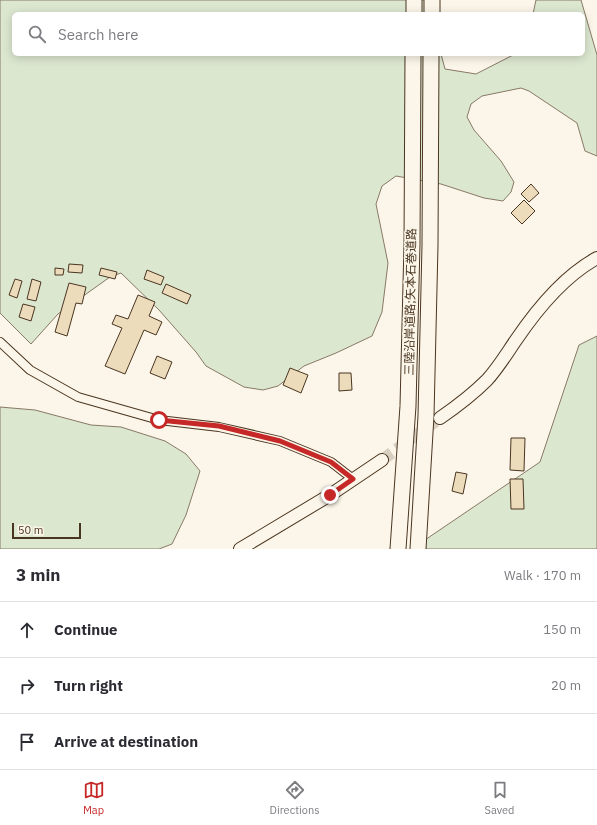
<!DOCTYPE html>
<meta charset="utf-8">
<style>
:root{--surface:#fff;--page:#f7f7f7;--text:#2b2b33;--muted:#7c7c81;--line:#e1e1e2;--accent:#c62828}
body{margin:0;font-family:"IBM Plex Sans","Noto Sans JP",sans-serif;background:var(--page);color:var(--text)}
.scale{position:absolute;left:12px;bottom:10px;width:69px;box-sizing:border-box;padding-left:4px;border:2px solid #4a3520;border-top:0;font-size:11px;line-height:14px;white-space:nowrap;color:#4a3520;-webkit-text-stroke:3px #fbf6e9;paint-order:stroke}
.stop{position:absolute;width:12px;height:12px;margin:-9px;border:3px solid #c62828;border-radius:50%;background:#fff}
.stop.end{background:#c62828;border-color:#fff;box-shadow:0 1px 4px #0008}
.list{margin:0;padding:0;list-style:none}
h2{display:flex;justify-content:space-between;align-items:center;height:52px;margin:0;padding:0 16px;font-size:17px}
h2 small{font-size:13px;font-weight:400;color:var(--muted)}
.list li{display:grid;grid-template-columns:26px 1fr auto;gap:12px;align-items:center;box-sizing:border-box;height:56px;padding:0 16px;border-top:1px solid var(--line)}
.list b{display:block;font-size:15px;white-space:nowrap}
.list em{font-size:13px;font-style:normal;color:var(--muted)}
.icon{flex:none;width:22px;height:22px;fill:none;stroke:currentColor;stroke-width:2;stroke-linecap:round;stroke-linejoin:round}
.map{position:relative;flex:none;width:597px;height:549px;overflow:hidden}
.search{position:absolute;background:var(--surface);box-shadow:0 2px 10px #0003;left:12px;right:12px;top:12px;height:44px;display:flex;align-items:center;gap:10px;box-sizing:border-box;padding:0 14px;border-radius:6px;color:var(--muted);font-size:15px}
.sheet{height:220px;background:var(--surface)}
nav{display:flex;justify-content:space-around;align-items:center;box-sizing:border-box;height:56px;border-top:1px solid var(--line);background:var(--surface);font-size:11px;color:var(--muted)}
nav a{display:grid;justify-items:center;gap:2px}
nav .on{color:var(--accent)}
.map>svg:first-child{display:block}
.green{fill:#dce7d0;stroke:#887966}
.building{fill:#ecdcbc;stroke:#4a3520}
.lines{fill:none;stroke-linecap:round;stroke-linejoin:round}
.secondary-tunnel{stroke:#d8cfc1;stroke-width:12;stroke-dasharray:12 6;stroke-linecap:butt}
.street-casing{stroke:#4a3520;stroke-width:10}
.secondary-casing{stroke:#4a3520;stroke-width:14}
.highway-casing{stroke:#4a3520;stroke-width:17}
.street{stroke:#fbf6e9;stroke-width:8}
.secondary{stroke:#fbf6e9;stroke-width:12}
.highway{stroke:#fbf6e9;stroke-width:15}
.route{stroke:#c62828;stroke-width:5}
.labels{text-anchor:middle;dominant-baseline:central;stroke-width:3;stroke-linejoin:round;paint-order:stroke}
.street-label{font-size:12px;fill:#4a3520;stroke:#fbf6e9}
</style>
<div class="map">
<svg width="597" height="549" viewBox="0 0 597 549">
<rect width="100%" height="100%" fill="#fbf6e9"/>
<path class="green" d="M0,0H428L430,14H14V54H441L445,69L476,74L515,54H583V14H533L536,0H581L597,55V156L585,151L577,123L529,91L521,88L482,96L471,104L467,117L474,130L501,161L514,182L511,192L503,201L484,198L441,184L396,176L382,186L376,204L388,263L382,312L372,336L336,353L304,366L278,386L263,390L244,387L206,366L196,352L159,310L121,273L110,277L58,314L31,344L0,313Z
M597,336V549H416V546L540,462L579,345Z
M0,407L35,410L91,425L121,427L165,441L186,454L200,471L186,515L172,544L159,549H0Z"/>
<path class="building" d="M531,184L539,193L529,202L521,194Z
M524,200L535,211L522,224L511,213Z
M69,264L83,265L82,273L68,272Z
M55,268L64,269L63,275H55Z
M101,268L117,272L115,279L99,275Z
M147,270L164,277L161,285L144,279Z
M15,279L22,281L17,298L9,295Z
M32,279L41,282L36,301L27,299Z
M69,283L86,287L82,304L76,303L67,336L55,332Z
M166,284L191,295L187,304L162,293Z
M138,295L155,302L149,316L162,322L156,335L144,330L125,374L105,366L122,328L112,324L116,315L128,319Z
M23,304L35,307L31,321L19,317Z
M157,356L172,362L165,379L150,373Z
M290,368L308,375L301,393L283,385Z
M339,373H351L352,390L339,391Z
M511,438H525L524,471L510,470Z
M456,472L467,474L463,494L452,491Z
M510,479H523L524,509H511Z"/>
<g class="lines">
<path class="secondary-tunnel" d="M382,460L440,418"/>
<g class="street-casing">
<path id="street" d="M0,342L30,370L78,397L159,420L219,427L280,441L331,462L353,479"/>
</g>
<g class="secondary-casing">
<path id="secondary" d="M440,418C456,407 473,394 487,380C498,368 507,353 516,340C537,309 564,276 597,258
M240,549L330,495L382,460"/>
</g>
<g class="highway-casing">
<path id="highway" d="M414,14V0
M432,14V0
M398,549L408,406L412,244L413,54
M418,549L426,416L430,245L431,54"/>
</g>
<use href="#street" class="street"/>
<use href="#secondary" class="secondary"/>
<use href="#highway" class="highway"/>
</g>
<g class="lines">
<path class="route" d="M159,420L219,426L280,441L331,462L353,479L330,495"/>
</g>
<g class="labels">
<g class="street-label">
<text transform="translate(410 302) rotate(-89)">三陸沿岸道路;矢本石巻道路</text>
</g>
</g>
</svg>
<div class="scale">50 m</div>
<div class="stop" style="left:159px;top:420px"></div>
<div class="stop end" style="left:330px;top:495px"></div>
<div class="search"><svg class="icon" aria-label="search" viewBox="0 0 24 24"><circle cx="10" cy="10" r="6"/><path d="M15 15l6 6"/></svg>Search here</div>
</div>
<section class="sheet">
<h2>3 min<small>Walk · 170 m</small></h2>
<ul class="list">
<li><svg class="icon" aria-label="ahead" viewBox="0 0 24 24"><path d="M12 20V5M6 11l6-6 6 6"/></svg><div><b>Continue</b></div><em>150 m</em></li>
<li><svg class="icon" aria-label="right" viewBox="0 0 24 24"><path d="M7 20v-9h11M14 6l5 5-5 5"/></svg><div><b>Turn right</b></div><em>20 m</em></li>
<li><svg class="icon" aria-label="arrive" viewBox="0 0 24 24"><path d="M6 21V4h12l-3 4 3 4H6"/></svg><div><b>Arrive at destination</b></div></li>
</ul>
</section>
<nav>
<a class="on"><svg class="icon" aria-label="map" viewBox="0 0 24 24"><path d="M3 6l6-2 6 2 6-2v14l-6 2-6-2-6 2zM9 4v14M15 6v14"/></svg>Map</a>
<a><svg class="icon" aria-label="directions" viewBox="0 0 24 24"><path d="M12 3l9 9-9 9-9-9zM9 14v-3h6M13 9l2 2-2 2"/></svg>Directions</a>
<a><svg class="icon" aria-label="saved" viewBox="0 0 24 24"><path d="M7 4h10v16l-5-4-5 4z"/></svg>Saved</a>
</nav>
